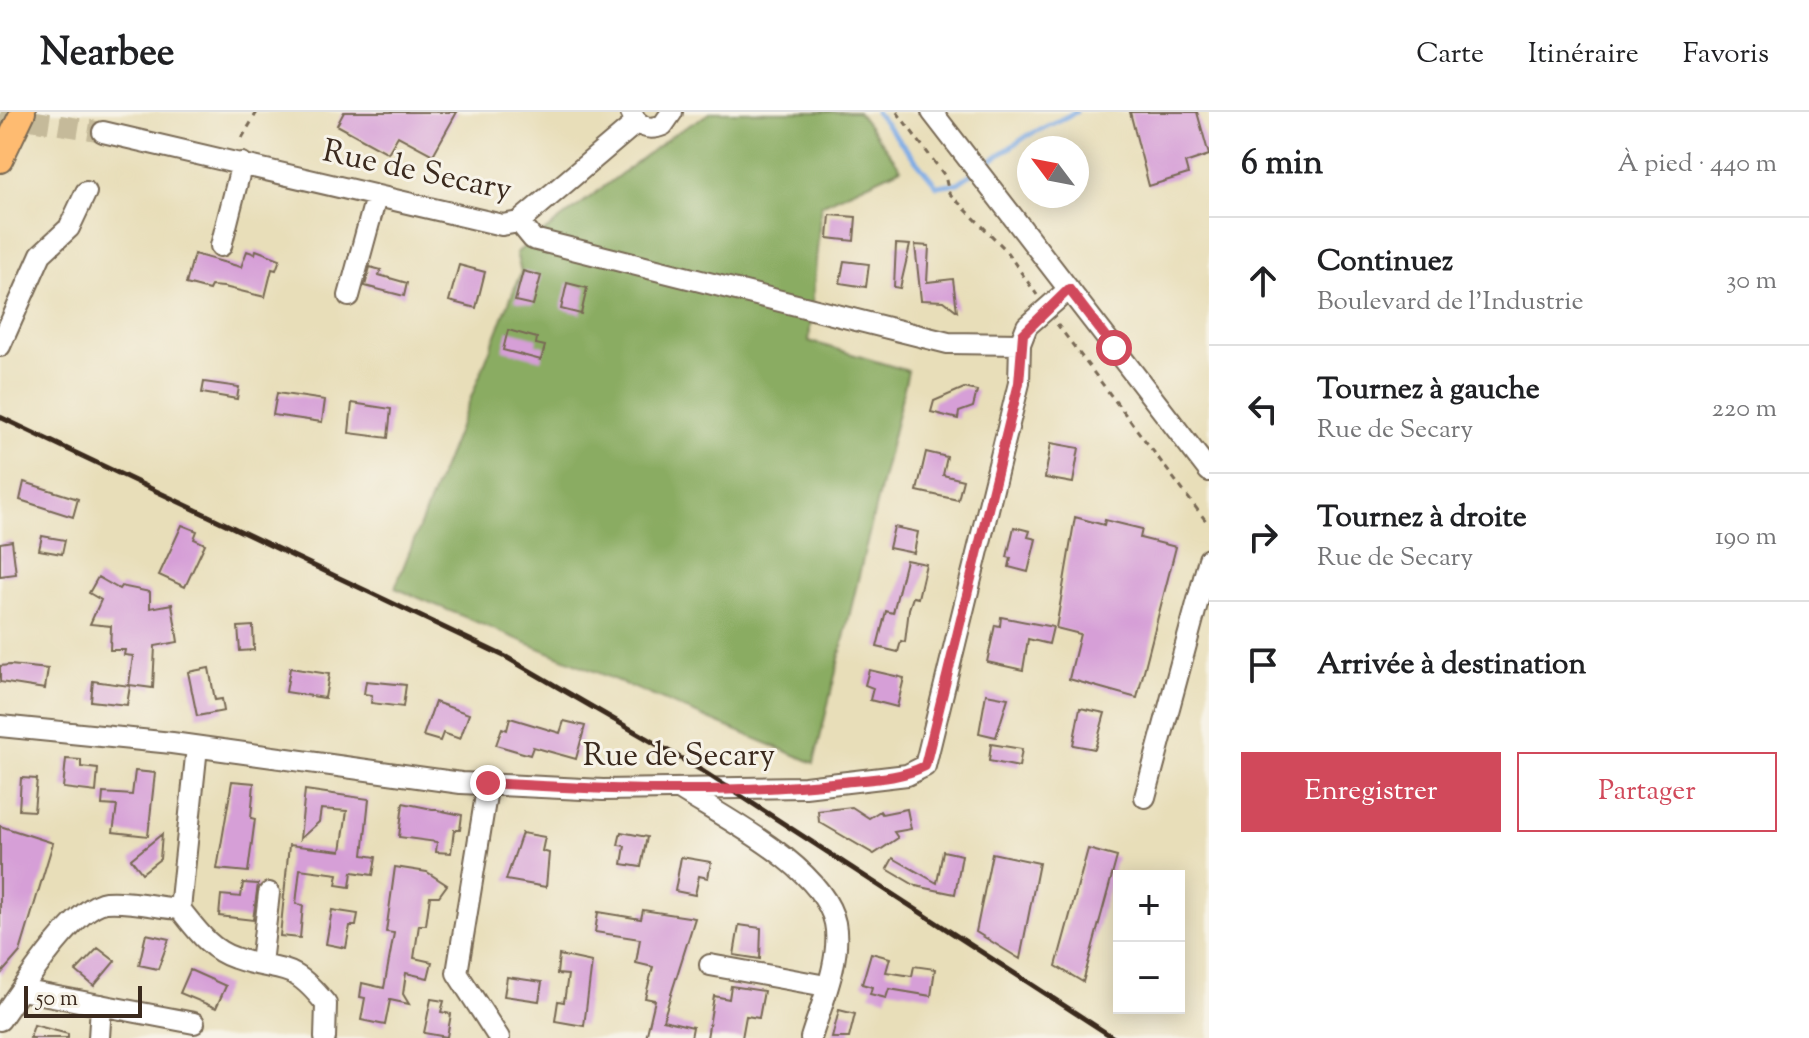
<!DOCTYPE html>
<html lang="fr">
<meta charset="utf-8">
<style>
:root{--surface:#fff;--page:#f6f6f6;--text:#202124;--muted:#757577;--line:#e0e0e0;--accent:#d1495b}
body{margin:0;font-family:"Sorts Mill Goudy",serif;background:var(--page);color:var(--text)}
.controls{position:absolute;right:24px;bottom:24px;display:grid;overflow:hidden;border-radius:0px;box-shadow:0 4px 20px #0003}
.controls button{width:72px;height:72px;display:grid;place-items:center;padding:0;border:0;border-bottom:2px solid var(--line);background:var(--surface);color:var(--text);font:40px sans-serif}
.compass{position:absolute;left:1017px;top:24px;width:72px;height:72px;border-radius:50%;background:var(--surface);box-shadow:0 4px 20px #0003;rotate:302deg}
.scale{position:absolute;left:24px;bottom:20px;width:118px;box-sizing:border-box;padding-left:8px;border:4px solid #3b2a1e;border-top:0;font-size:22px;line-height:28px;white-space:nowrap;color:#3b2a1e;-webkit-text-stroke:6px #f7f3e8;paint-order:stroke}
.stop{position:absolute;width:24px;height:24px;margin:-18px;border:6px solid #d1495b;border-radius:50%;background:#fff}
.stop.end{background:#d1495b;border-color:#fff;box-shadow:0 2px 8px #0008}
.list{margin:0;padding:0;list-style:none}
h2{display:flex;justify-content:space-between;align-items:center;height:104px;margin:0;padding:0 32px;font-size:34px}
h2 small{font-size:26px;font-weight:400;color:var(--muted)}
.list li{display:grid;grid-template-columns:52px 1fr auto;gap:24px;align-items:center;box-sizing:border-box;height:128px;padding:0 32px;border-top:2px solid var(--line)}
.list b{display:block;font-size:30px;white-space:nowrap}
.list p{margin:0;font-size:26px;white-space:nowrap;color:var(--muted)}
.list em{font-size:26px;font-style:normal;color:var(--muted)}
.actions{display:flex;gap:16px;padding:24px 32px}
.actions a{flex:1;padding:18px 0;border:2px solid var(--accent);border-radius:0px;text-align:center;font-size:28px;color:var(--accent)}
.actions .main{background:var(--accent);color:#fff}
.icon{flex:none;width:44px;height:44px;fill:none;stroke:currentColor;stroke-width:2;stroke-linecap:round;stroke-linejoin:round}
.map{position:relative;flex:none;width:1209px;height:926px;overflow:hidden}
header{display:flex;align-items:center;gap:48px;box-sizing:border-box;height:112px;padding:0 40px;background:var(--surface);border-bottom:2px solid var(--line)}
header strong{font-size:38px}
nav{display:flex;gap:44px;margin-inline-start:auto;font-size:28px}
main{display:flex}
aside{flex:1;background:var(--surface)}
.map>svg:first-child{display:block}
.forest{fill:#8aac62;stroke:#626b40;stroke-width:2}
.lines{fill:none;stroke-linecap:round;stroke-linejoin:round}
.stream{stroke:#7baae5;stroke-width:5}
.building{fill:#d69fd7}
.minor-tunnel{stroke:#c5ba9a;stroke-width:20;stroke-dasharray:20 10;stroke-linecap:butt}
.minor-casing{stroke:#786954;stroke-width:24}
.major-casing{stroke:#786954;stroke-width:28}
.path{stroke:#786954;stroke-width:3;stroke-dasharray:6 6;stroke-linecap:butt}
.minor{stroke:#fff;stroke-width:20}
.major{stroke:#febb71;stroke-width:24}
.rail{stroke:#3b2a1e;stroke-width:5}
.route{stroke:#d1495b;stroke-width:10}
.labels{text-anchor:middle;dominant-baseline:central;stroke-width:6;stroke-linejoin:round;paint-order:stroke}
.street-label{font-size:32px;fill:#3b2a1e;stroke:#f7f3e8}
</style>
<header>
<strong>Nearbee</strong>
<nav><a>Carte</a><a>Itinéraire</a><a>Favoris</a></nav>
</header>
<main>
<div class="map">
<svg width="1209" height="926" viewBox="0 0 1209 926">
<rect width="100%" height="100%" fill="#f7f3e8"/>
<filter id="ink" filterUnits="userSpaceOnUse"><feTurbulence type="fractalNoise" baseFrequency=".0125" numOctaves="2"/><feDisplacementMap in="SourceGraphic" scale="16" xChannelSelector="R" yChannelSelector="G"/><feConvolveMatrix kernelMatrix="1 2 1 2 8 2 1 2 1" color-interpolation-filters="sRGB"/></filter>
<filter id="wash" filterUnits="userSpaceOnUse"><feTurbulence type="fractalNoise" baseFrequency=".006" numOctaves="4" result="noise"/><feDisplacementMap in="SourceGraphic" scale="32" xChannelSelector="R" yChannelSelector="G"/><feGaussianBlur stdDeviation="1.8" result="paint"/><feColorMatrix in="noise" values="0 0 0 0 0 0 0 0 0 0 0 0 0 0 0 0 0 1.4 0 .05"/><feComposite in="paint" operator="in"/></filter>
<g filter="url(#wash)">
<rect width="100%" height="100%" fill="#e8deb9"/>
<path class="forest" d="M712,0H858L901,56L821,93L809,229L908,259L814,651L395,476L521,160L516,141L674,22Z"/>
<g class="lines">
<path class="stream" d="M876,0L937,74L958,71L971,62
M983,54L1027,24L1076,0"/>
</g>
<g id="blocks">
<path class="building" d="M344,0H457L433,43L398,24L388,41L337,13Z
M1130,0H1197L1209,43L1185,51L1188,62L1149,74Z
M830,103L856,105L854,129L828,126Z
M896,132L910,133L900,176L894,175Z
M915,133L929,134L927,170L953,167L957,199L944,189L921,188Z
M256,138L280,147L276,158L272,157L265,185L224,175L211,174L209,178L186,172L194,142L241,155L247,139L255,142Z
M844,149L869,152L866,175L840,171Z
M459,153L485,160L476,196L449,189Z
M370,155L381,158L379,163L407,171L404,184L365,174Z
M523,159L541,164L533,193L515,189Z
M567,171L587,176L581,202L561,197Z
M508,218L537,226L536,232L545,234L541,248L503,238Z
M204,270L239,275L237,287L202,281Z
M964,276L977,279L973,295L959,300L958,307L931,300L934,289Z
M277,281L325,288L322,310L273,303Z
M352,291L391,297L388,326L349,321Z
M1051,331L1079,336L1073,371L1045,366Z
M926,340L947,345L943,363L963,368L958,388L917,379Z
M24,370L78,387L73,405L20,388Z
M1075,405L1104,413L1105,408L1142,417L1140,426L1176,435L1137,586L1069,567L1080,522L1056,516Z
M182,413L197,419L194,427L205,432L185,475L159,463Z
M894,415L918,420L914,441L889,436Z
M1014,415L1030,419L1028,425L1036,427L1028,460L1009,455L1011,446L1007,445Z
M42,424L65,428L62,442L39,438Z
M12,429L16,462L0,464V431Z
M906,448L926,452L918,486L913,485L909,497L905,530L901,529L898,540L877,535L886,499L893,501Z
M98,465L119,477L121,474L150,480V496L172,492L178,530L155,534L153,576L129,573L133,544L124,543L125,538H110L111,514L90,512L101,488L89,481Z
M1001,505L1053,515L1049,532L1028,527L1023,558L987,550L995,513L1000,514Z
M253,514L254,538L240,539L238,515Z
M10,553L48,557L45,577L0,570V554Z
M209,556L215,588L222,587L224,599L197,604L188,560Z
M290,556L329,562L325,586L286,580Z
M869,558L904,566L897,595L870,588L873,576L865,573Z
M93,569L130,574L127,593L91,589Z
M366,569L406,573L403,595L371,591L372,583L364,582Z
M986,582L1008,586L996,625L979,621Z
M435,590L469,602L460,627L443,621L440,629L423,624Z
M1080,596L1105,601L1095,637L1073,633Z
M510,606L560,621L564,609L585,614L576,647L533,635L530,643L496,633L502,616L507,618Z
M991,632L1022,637L1019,655L989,649Z
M66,647L81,648V655L98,657L96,680L63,676Z
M135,659L155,661L148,724L113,720L117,694L102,693L103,681L132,683Z
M21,666L37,667L34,699L19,698Z
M232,669L254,671L251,706L255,707L248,760L217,757Z
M305,678L369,687L363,743L376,745L373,763L352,760L350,775L336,773L338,762L300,757L296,792L303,793L300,826L280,824L289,733L341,739L347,699L321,697L319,710L300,727Z
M403,691L462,703L460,718H454L451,741L436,740L437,730L399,725Z
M852,695L869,706L880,699L882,702L907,697L911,717L894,720L898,726L874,742L819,710L818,699Z
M0,714L53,731L20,840L0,863Z
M621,720L647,725L641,755L622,752L625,734L618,733Z
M522,721L545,725L542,739L549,741L546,775L506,768Z
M162,722L160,747L142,761L131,747Z
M1088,737L1117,745L1083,870L1056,854Z
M943,739L962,743L955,782L916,774L887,757L893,746L937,771Z
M992,741L1039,751L1020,847L976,820Z
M681,745L711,750L708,766L699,764L695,783L675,779Z
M395,755L427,760L447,773L439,784H430L426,813H419L414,846L432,850L428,866L406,861L403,882L409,892L390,888L385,913L361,908L365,886L360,885L362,871L384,876L394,821L386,820Z
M243,771L258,772L253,808L219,804L221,783L241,785Z
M332,798L358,802L356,814H350L346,836L326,832Z
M643,798L695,806L663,908L693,915L691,926H646L655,888L645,886L653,855L636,851L640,827L595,820L598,800L641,807Z
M739,813L761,816L760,847L734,843Z
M146,822L169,827L158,857L139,853Z
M98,836L115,849L94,874L76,859Z
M871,841L890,846L886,860L912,864L914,854L935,857L931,884L889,877L886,886L870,882L872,875L862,872Z
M559,843L592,850L584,914L555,909L558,889L564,890L568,863L557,862Z
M190,858L226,874L216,896L180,881Z
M507,865L542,870L539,889L504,884Z
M731,874L764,879L759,906L746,904L742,926H707L714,884L729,887Z
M431,887L444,889L441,900L451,902L447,925L424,921Z
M839,898L855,902L849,926H832Z
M34,913L68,922V926H30Z"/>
</g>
</g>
<g filter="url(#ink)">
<use href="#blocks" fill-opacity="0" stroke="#786954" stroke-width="2"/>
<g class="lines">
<path class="minor-tunnel" d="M0,3L103,20"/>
<g class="minor-casing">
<path id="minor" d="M631,0C637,15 649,19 663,13L672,0
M932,0L1209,359
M103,20L502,113L519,110L637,10
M519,110L533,127L948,231L1020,232L1027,214L1069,177
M221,134L242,51
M349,184L376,85
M0,234L41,142L69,116L86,80
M0,614L172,631L461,671L603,678L805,675L907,663L925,654L1019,271L1020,232
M488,671L457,861L499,926
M679,677C724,706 823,755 835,811C842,847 821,893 811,926
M1145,685L1209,447
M180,797C196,817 210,838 235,846C283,863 289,846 326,892L325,926
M261,852L269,781
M710,853L826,874
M21,878L194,911
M0,908C19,881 74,794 106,790C129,788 157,795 180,797L197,635
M99,926L101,893"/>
</g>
<g class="major-casing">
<path id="major" d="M0,48L23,0"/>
</g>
<path class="path" d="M897,0L945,64L949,81L1004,136L1037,183
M242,26L257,0
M1057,212L1209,413"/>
<use href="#minor" class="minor"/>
<use href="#major" class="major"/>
<path class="rail" d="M0,305L506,545L701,658L1114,926"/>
</g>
</g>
<g class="lines" filter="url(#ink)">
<path class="route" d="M488,671C605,678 725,683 842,670C871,667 899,667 925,654L1019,271L1023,222L1069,177L1114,236"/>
</g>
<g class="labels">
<g class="street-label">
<text transform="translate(417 60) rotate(12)">Rue de Secary</text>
<text x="679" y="645">Rue de Secary</text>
</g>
</g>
</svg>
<div class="controls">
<button>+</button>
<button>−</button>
</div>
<svg class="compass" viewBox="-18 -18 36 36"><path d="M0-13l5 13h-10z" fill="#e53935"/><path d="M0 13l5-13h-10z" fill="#757577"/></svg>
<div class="scale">50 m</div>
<div class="stop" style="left:1114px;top:236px"></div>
<div class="stop end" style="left:488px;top:671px"></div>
</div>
<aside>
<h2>6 min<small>À pied · 440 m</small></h2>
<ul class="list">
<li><svg class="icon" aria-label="ahead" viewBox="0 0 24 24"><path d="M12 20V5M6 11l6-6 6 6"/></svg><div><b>Continuez</b><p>Boulevard de l'Industrie</p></div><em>30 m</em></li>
<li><svg class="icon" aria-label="left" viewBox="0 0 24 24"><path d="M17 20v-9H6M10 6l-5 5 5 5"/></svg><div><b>Tournez à gauche</b><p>Rue de Secary</p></div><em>220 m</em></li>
<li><svg class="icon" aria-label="right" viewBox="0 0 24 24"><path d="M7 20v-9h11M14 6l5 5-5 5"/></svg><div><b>Tournez à droite</b><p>Rue de Secary</p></div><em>190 m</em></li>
<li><svg class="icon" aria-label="arrive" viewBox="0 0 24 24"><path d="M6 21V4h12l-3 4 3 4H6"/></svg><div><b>Arrivée à destination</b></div></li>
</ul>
<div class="actions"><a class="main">Enregistrer</a><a>Partager</a></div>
</aside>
</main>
